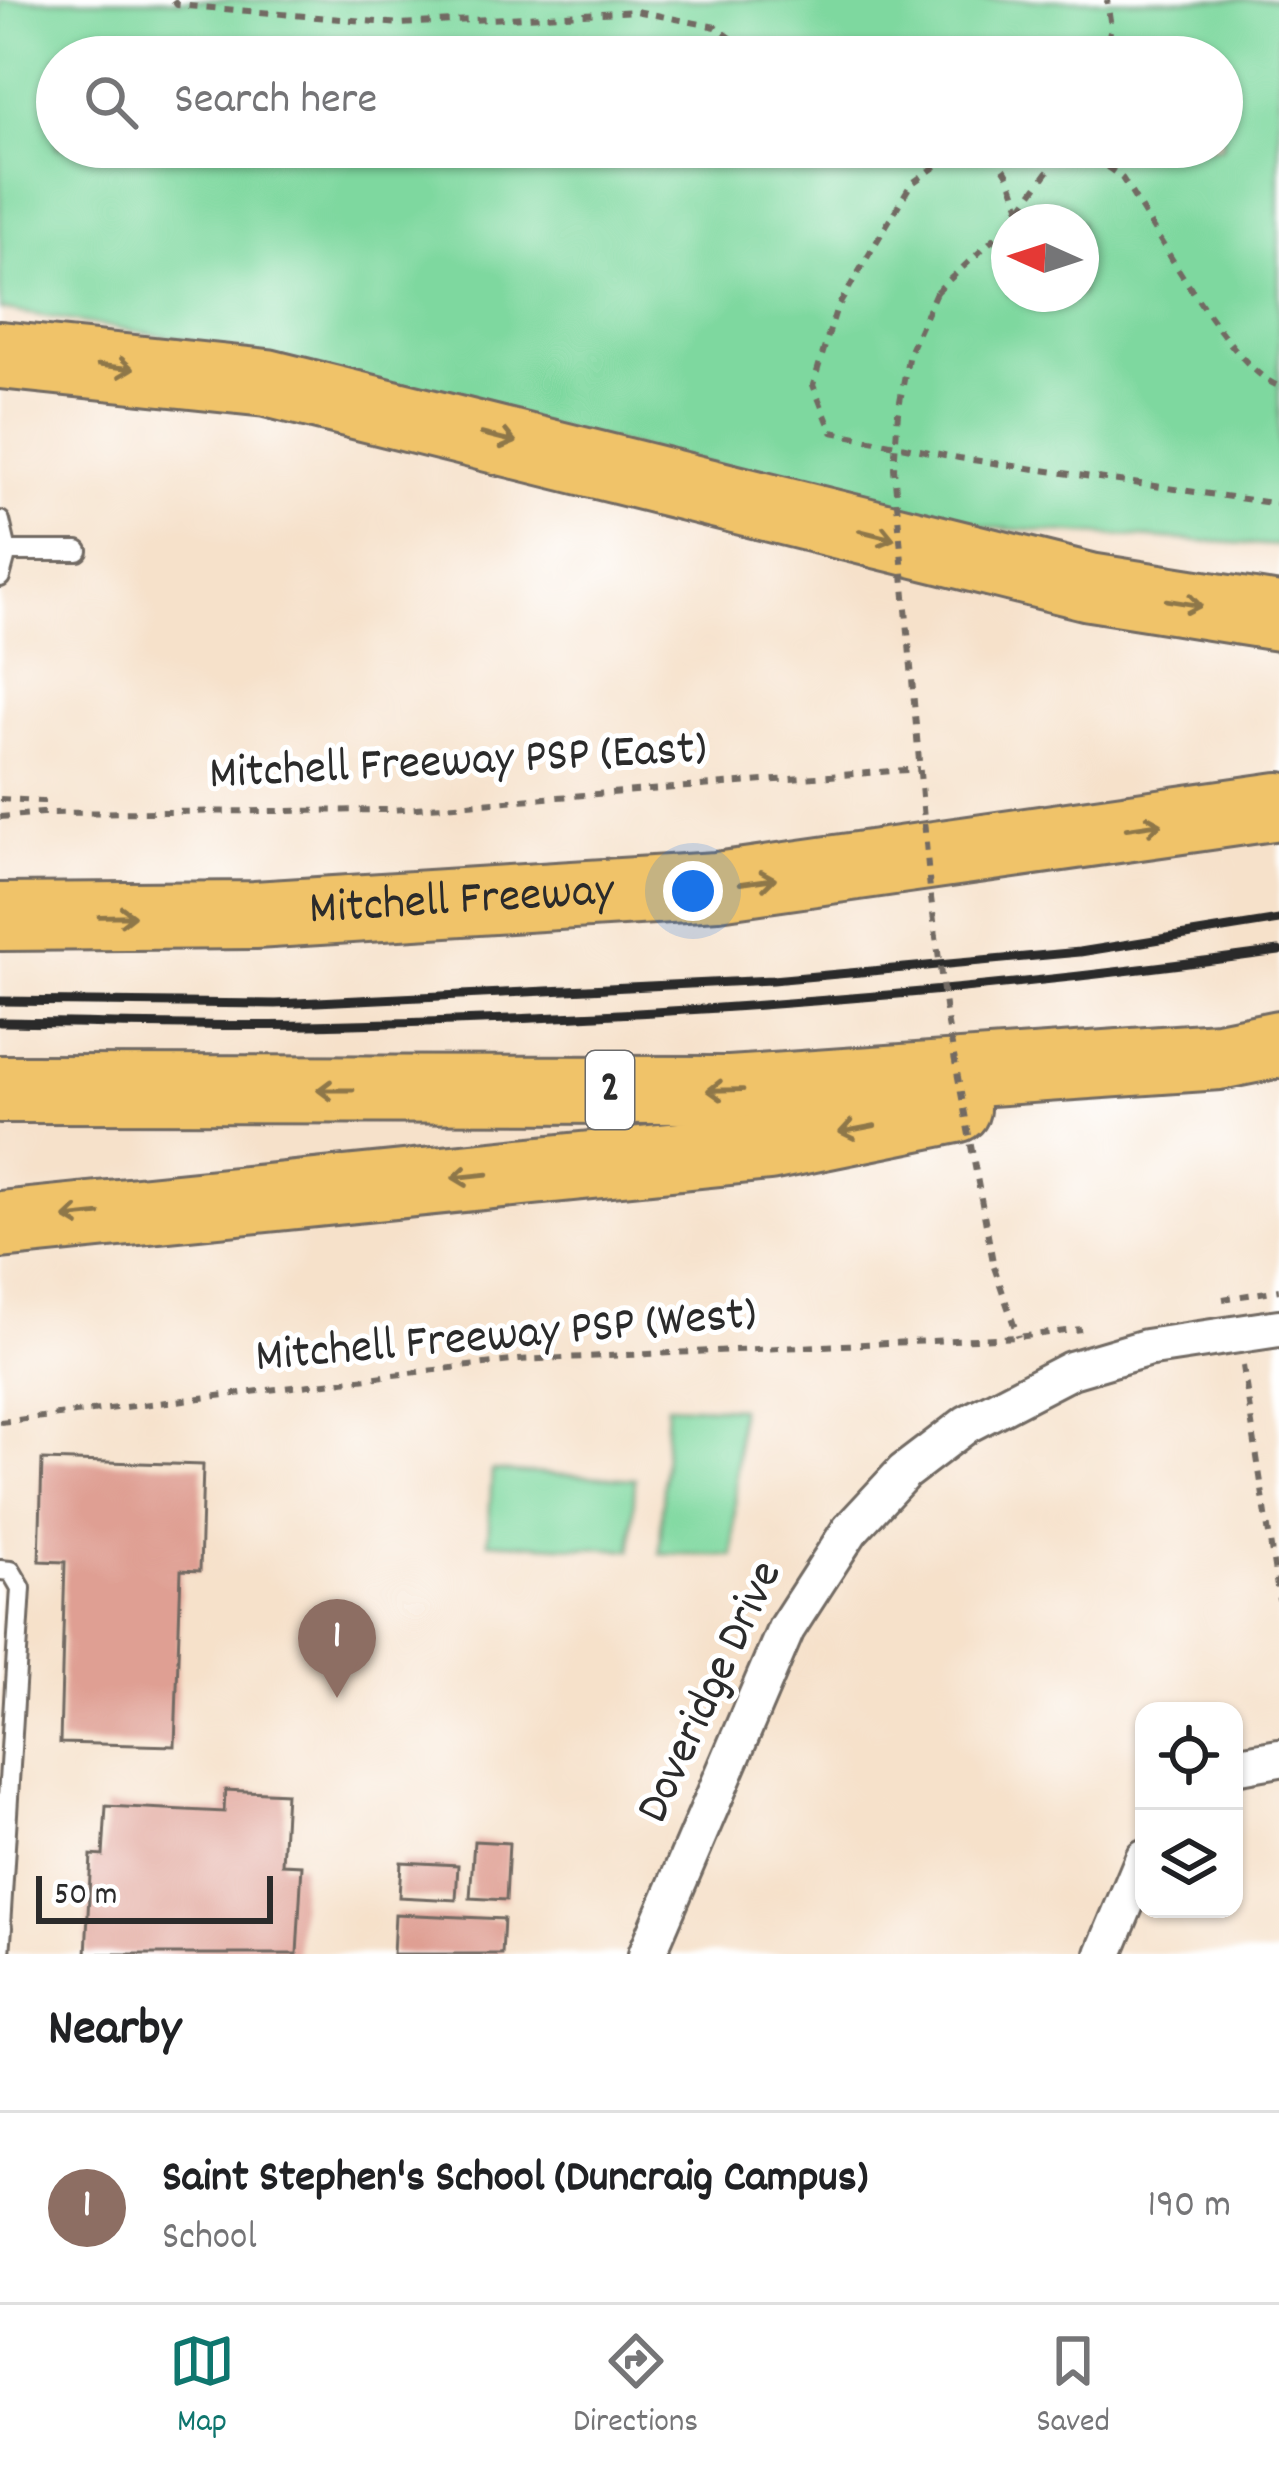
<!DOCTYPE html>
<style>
:root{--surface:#fff;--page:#f6f6f6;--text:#202124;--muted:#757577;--line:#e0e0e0;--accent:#0f766e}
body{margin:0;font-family:Dekko,sans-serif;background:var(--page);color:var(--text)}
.controls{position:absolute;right:36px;bottom:36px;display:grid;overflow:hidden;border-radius:24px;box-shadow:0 3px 9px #0004}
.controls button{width:108px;height:108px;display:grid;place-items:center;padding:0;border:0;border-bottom:3px solid var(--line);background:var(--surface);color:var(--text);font:60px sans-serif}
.compass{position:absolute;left:991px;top:204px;width:108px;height:108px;border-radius:50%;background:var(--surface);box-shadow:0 3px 9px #0004;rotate:273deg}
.scale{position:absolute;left:36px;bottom:30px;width:237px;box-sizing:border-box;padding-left:12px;border:6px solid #2b2b2b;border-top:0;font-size:33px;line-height:42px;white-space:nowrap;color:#2b2b2b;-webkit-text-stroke:9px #fff;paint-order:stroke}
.you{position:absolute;left:693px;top:891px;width:42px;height:42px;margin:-30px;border:9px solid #fff;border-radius:50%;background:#1a73e8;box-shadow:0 0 0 18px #1a73e833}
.badge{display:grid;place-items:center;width:78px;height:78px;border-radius:50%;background:var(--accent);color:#fff;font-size:39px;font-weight:700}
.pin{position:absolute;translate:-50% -99px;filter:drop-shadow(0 3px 6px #0008)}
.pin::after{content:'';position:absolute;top:63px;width:42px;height:36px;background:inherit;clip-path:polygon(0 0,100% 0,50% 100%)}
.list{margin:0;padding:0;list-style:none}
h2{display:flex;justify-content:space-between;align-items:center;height:156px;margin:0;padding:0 48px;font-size:51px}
h2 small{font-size:39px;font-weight:400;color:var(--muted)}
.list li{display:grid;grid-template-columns:78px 1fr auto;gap:36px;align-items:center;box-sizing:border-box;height:192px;padding:0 48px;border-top:3px solid var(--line)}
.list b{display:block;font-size:45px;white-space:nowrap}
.list p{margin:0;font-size:39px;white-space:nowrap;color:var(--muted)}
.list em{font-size:39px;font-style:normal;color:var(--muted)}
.icon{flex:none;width:66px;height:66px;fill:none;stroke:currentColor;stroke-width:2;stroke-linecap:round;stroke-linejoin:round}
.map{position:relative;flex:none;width:1279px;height:1954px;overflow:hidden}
.search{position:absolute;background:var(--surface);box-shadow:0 3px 9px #0004;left:36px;right:36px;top:36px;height:132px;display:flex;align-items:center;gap:30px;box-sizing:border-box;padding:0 42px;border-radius:66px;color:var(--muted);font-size:45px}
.sheet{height:348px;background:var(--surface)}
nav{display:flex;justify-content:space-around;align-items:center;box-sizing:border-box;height:168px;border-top:3px solid var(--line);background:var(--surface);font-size:33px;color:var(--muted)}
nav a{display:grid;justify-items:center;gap:6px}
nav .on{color:var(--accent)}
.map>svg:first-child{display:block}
.green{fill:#7ed89f;stroke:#548265;stroke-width:3;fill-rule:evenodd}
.building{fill:#df9f93}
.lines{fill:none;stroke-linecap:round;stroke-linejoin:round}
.service-casing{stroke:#726b63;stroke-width:24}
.minor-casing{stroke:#726b63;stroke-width:42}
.motorway-casing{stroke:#726b63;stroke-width:72}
.path{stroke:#726b63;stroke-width:6;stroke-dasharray:9 9;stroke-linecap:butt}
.service{stroke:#fff;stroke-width:18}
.minor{stroke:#fff;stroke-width:36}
.motorway{stroke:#f0c369;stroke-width:66}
.rail{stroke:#2b2b2b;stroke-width:9}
.path-bridge{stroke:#726b63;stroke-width:6;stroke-dasharray:9 9;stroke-linecap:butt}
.oneway{stroke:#8e774a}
.labels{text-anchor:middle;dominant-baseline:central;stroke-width:10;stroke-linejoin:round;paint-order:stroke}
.shield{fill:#fff;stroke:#6b6b6b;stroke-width:3}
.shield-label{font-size:45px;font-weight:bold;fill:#2b2b2b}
.street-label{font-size:48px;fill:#2b2b2b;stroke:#fff}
</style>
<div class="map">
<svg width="1279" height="1954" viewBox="0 0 1279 1954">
<rect width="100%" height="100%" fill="#fff"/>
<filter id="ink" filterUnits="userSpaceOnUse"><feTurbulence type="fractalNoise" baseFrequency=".00833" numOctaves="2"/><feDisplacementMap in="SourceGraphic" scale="24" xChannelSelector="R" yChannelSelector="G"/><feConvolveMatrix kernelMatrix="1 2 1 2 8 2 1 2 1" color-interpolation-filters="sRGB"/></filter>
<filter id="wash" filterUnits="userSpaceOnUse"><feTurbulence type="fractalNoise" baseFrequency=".004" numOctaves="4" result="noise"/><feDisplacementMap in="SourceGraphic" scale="48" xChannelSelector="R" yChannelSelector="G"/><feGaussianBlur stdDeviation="2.7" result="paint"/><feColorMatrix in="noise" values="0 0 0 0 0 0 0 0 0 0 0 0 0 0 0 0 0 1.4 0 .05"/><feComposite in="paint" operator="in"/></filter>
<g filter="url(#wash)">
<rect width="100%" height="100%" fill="#f6e1ca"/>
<path class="green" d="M0,0H1279V546L993,528L804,488L200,342L0,309ZM57,57H1222V147H57ZM1009,222H1081V294H1009Z
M667,1405L739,1408L733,1556L660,1553Z
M492,1471L635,1479L631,1550L488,1542Z"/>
<g id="blocks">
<path class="building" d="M42,1460L203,1465L200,1571L181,1570L175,1746L60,1743L65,1562L39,1561Z
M225,1790L286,1793L282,1864L302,1865L297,1954H86L91,1855L103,1856L106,1806L224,1812Z
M474,1841L509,1843L506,1900L470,1898Z
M401,1862L458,1865L456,1900L399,1897Z
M395,1914L504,1919L502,1954H393Z"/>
</g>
</g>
<g filter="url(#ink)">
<use href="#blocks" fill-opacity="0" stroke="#726b63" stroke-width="3"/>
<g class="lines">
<g class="service-casing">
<path id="service" d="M0,521L7,551L0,577
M7,551H78
M0,1570L11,1571L21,1588L0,1927
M0,1954L2,1927"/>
</g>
<g class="minor-casing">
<path id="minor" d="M1234,1766L1279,1758
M647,1954L786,1629L850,1530L904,1472L967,1424L1071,1370L1146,1348L1279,1328
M1104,1954L1144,1858"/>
</g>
<g class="motorway-casing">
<g id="motorway">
<path d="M0,355L267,383L1090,587L1279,617"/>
<path id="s1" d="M0,917L255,915L717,886L1279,806"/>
<path d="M0,1089L730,1090L1219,1056L1279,1044"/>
<path d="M0,1225L769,1147L956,1109"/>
</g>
</g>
<path class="path" d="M173,0L177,5L400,24L636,11L716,27L757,57
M1104,57L1111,27L1107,0
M1055,162C1083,152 1101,161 1122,178C1152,224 1232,371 1279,386
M1020,210C1013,182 1006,163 982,147L952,155L911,184L836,310L813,385L832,432L959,458L1279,504
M1011,222L1055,162L1053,147
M936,292L1009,225
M0,799L42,801V813
M0,817L42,813L391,810L919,769
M994,1267L1018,1337
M1223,1299L1279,1290
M1243,1366L1279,1600
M0,1422L519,1360L1018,1337L1081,1329"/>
<use href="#service" class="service"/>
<use href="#minor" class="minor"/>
<use href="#motorway" class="motorway"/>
<path class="rail" d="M0,1001L276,1004L772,980L1080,952L1279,920
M0,1022C103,1023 206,1027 309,1025C634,1019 957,996 1279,951"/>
<path class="path-bridge" d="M936,292L909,353L898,412L894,468L930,890L946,1014L994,1267"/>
</g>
<defs><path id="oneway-shaft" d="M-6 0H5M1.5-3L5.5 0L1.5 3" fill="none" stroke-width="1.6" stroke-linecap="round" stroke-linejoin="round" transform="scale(3)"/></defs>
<g class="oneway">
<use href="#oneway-shaft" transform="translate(116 367) rotate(6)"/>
<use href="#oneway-shaft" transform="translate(499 438) rotate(14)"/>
<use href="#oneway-shaft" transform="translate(877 535) rotate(14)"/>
<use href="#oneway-shaft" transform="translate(1184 603) rotate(9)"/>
<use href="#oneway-shaft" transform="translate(1144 826) rotate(-8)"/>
<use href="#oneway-shaft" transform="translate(758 881) rotate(-8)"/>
<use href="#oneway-shaft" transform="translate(117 916) rotate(-1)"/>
<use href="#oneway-shaft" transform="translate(335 1090) rotate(-180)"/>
<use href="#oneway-shaft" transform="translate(725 1090) rotate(179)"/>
<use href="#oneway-shaft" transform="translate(857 1129) rotate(169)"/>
<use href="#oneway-shaft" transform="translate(470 1176) rotate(174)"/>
<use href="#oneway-shaft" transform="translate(82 1216) rotate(174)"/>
</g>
</g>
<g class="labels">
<rect class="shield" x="586" y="1051" width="48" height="78" rx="9"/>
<g class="shield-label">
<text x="610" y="1090">2</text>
</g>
<g class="street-label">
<text transform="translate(458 764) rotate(-3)">Mitchell Freeway PSP (East)</text>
<text stroke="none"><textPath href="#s1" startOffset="462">Mitchell Freeway</textPath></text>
<text transform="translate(506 1338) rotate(-5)">Mitchell Freeway PSP (West)</text>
<text transform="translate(712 1693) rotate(-65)">Doveridge Drive</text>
</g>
</g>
</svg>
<div class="controls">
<button><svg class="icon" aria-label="locate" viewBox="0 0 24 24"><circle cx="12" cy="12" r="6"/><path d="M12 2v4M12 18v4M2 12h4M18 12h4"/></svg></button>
<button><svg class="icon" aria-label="layers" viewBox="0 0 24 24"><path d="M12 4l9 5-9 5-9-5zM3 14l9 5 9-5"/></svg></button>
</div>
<svg class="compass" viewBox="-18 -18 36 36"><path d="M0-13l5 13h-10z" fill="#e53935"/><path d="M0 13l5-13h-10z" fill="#757577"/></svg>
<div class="scale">50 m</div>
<div class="you"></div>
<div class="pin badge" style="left:337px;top:1698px;background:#8d6e63">1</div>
<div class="search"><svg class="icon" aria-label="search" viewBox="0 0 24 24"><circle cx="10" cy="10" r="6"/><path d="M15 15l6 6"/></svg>Search here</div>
</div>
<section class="sheet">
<h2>Nearby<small></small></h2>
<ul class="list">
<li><span class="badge" style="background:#8d6e63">1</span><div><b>Saint Stephen's School (Duncraig Campus)</b><p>School</p></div><em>190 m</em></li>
</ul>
</section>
<nav>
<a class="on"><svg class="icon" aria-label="map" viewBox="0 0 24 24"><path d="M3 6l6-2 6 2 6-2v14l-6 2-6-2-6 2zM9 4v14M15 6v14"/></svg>Map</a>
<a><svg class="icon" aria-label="directions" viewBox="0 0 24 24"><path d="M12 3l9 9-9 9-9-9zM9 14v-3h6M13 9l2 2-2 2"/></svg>Directions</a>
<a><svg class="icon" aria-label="saved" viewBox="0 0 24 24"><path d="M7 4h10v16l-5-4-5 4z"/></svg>Saved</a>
</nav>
